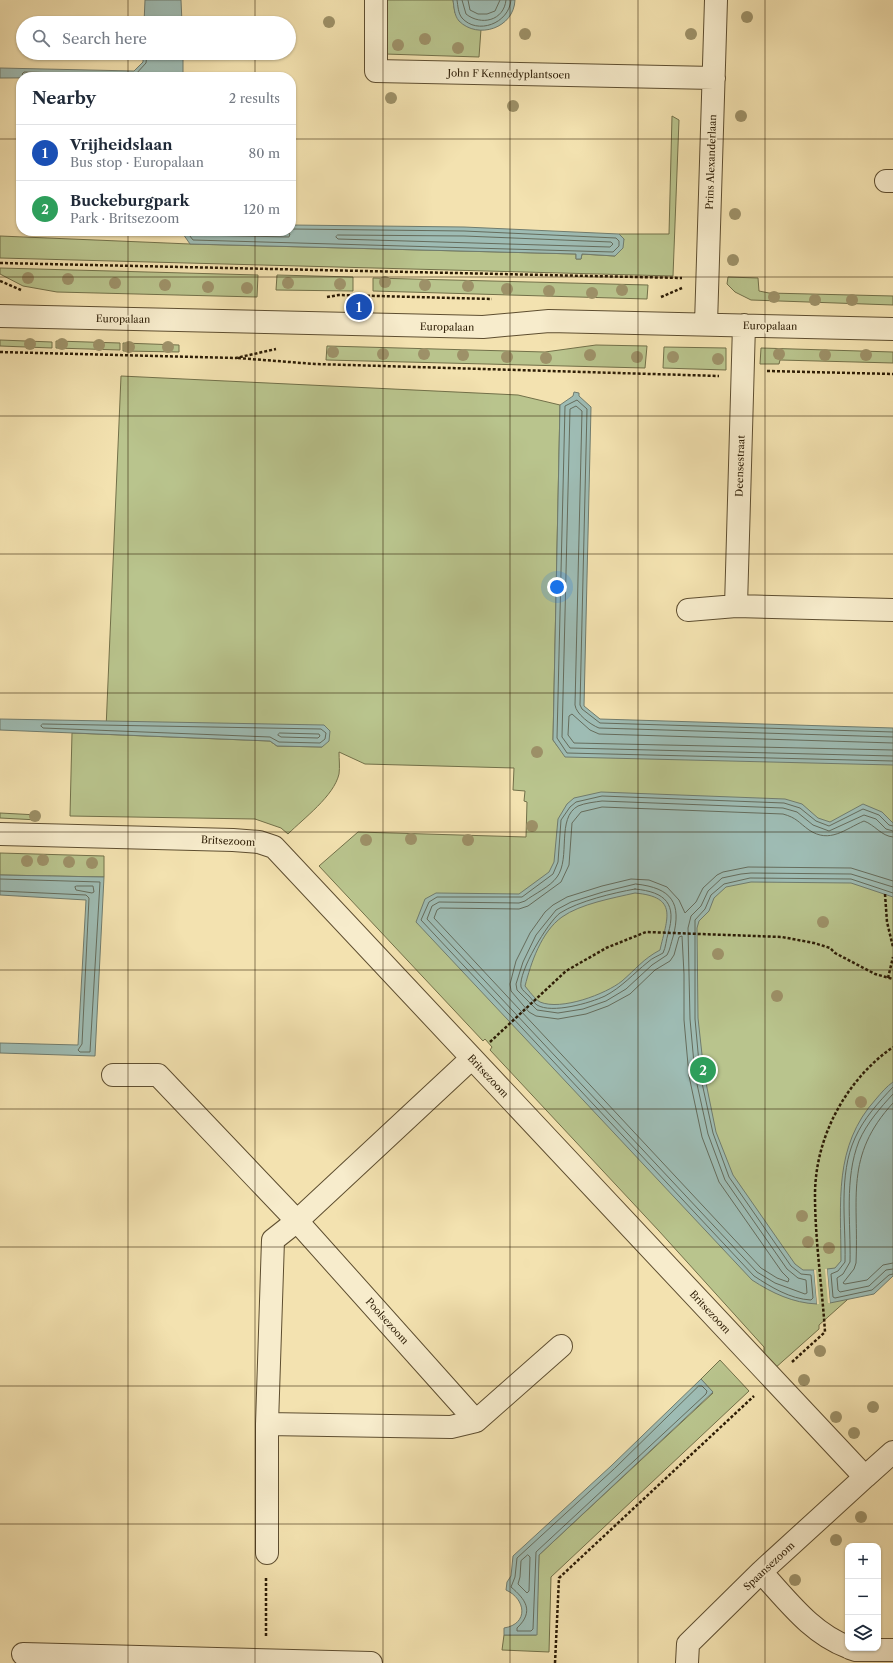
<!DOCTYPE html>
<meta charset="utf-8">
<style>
:root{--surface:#fff;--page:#f2f2f3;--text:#1f2937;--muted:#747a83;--line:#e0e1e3;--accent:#1a73e8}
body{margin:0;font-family:"Libre Caslon Text",serif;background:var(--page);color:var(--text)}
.controls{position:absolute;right:12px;bottom:12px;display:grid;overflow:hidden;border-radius:8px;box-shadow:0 1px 3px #0004}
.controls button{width:36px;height:36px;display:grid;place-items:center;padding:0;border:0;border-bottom:1px solid var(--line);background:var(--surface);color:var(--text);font:20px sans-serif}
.you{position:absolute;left:557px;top:587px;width:14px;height:14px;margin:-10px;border:3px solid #fff;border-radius:50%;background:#1a73e8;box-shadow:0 0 0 6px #1a73e833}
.badge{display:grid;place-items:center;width:26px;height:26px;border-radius:50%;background:var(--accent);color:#fff;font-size:13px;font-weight:700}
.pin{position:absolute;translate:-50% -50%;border:2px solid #fff;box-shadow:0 1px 4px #0006}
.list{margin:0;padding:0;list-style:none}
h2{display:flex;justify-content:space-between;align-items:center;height:52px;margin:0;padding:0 16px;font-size:17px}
h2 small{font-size:13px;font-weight:400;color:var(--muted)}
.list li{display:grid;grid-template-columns:26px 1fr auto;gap:12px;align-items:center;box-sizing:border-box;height:56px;padding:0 16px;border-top:1px solid var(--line)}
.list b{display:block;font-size:15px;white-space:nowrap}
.list p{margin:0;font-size:13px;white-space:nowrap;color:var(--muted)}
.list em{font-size:13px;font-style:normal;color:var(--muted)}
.icon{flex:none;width:22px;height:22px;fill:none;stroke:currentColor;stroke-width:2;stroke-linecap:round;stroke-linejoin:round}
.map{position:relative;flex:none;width:893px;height:1663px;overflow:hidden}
.search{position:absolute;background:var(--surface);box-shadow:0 1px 3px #0004;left:16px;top:16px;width:280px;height:44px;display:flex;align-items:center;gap:10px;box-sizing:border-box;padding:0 14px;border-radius:22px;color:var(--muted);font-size:15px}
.panel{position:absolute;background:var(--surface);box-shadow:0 1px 3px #0004;left:16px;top:72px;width:280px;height:164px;border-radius:16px}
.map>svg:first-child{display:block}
.green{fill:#b9c48d;stroke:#727049}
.water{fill:#9ebcb4;stroke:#707c6e;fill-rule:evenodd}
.pier{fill:#f3e2b0}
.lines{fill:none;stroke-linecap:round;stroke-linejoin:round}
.shore{stroke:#656c5c;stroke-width:1}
.minor-casing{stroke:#5e4e30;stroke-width:24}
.path{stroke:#2c1c05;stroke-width:2.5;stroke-dasharray:3 2;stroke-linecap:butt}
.minor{stroke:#f7eccc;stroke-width:22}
.tree{fill:#9d9168}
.grid{fill:none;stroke:#2c1c05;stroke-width:1;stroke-opacity:0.55}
.labels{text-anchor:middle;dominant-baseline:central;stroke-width:3.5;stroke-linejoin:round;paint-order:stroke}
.street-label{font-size:10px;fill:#2c1c05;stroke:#f7eccc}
</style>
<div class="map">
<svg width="893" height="1663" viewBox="0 0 893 1663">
<rect width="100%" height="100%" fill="#f3e2b0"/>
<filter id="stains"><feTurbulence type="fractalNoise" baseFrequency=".005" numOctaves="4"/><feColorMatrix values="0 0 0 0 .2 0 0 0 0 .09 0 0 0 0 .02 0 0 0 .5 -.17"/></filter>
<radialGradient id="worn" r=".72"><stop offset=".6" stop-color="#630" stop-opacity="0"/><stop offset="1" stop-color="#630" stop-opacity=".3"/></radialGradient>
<path class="green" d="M386,0H453L455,13L476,29H481L479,57L385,54Z
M672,116L679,120L673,276L0,258V236L190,244L576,254V259H581L582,254L615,256L624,239L619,234H669Z
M0,268L258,275L257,297L57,292L23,286L0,274Z
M277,275L353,277V291L276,290Z
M728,277L758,278L759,291L769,293L893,296V305L751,300L735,292L727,284Z
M373,278L648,285L647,299L373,291Z
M0,340L52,342V348L0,346Z
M56,341L120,343V350L56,348Z
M123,343L179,345V352L123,351Z
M596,345L647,346L645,368L326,360L327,346L545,352Z
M664,347L726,348V370L663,368Z
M761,348L893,352V363L780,360L779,364H760Z
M121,376L518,395L560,405L553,740L559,748L893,754V1259L819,1325V1329L774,1369L764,1357V1347L659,1231L490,1050L492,1047L485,1039L483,1041L319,866L358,832L526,837L527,802L524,801L525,791L513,790L514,768L365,764L339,752C339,759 340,767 339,774C334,796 304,818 288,834L281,828L255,819L70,816L72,733L270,741L277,746L322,747L324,745L306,737L106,729Z
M0,813L38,815V820L0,818Z
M0,853L104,856V877L0,875Z
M720,1360L749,1391L551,1577L549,1652L502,1650L504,1635H536L539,1555L713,1393L701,1379Z"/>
<path class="water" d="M145,0H181L182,23H144Z
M453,0H515C514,28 478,40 459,21C454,15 454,7 453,0Z
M143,53H183V72L187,77L0,78V68L134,71L143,62Z
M291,225L464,227L619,234L624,239L623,248L615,256L582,254L581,259H576V254L190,244L181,231H291Z
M574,392L579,393V396L591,407L584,706L600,719L893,728V765L565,757L553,740L560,405L573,396Z
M0,719L324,725L330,731L329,741L322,747L277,746L270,741L0,730Z
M601,792L785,799L802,804L818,818L830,822L863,804L882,812L893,823V897L851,883L751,882L726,887L714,898L709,911L699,921L697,928L698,1018L704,1073L716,1132L733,1175L795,1264L803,1270H814L817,1304C793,1303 772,1293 752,1280L416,922L425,899L436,893L519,894L549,872L554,862L558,819L567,804L574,798ZM635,893C679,897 667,918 660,950C643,959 636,969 622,981C606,994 561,1011 540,1002C535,999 529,991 525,986C531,963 541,932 562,917C580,904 613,898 635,893Z
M0,875L104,877L95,1056L0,1053V1043L78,1045L86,900L0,895Z
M893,1082V1276L874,1294L830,1303L827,1269L835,1268L841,1261C841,1203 833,1146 876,1099C881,1093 887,1086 893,1082Z
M701,1379L713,1392L539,1555L537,1635H504V1628C529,1624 526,1599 506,1590L507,1582L511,1576L513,1556L611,1466Z"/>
<path class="pier" d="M825,1269H827L830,1303H828Z
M814,1270H816L819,1304H817Z"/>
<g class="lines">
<path class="shore" d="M457,0C458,6 458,13 462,18C477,35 509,24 511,0
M462,0L466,14C481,26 504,21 506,0
M468,0L470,10L478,14H487L495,11L500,0
M24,77L22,74L24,72L135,75L146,63L147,53
M186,231L193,240L613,252L619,246V241L616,238L464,231L291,229
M192,231L195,235L289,237L290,234L285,231
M338,235L464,236L611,242L613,244L610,247L338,239L336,237Z
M43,724L321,729L326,733L325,739L320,743L279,742L270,737L43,728L41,726Z
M893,732L600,723L582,709L580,705L587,409L577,400L565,406L557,738L567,753L893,761
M280,733L319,734L320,736L318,738L281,737L278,735Z
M893,737L599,728C591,725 576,714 575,705L582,411L576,406L570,409L562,737L570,748L893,756
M893,743L599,734L590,730L572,714L569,716L568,735L574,743L893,750
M893,826L889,825L879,815L863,809L829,826L816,821L800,808L784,803L602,796L576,802L570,807L561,820L558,862L553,874L522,897H437L429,902L421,920L754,1276C771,1287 790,1299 811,1300L813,1298L811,1275L801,1274L791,1266L729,1177L713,1133L700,1074L695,1019V920L705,909L711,895L724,884L750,878L851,879L893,893
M893,831L886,829L876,819L864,815L829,831L813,825L797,812L783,808L602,801C595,802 585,803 578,806C556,818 571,858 557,877C550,887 534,894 525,901L519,903L439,902L432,906L427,919L757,1272L775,1283L805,1294L807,1293L806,1280L798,1278L787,1269L725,1180L708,1134L695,1075L690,1019L688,928L691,916L701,906L708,891L722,878L741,874L751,873L851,874L893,887
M893,837C881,836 875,825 864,821C845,829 830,844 809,830C798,822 797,818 783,814L602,807L581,812L572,823L569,865L561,882L528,906L519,909L440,908L437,910L434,918L761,1268L777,1278L788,1282L789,1279L782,1272L719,1182L702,1137L689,1076L684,1020V974L682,936L679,937L674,955L670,961L655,970L630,994L608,1006L586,1014L558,1019L536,1016L529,1012L511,991L510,984L516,961L530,933L545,912L553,905L567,897L602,886L631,879L649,880L667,887L679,900L685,913L696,902L703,888L717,875L723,872L748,867L851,868L893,881
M0,879L100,882L90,1052H80L78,1050L82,1044L89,898L86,895L0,891
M636,884C672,888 682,903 673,937C671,943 670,950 667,955L652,965L626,989L606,1001L583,1009L558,1013L537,1010L517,990L516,984L523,962L536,935L556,910L571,902L603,892Z
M77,886H93L94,892L92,893L76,890L75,887Z
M635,889C666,892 677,904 668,934C666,940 666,947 663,953C658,956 652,958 648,962C633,974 622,987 605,996C590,1003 552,1014 537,1005C534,1003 532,999 529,996C527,994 522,990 521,987C518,972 548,922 560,913C579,901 613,893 635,889Z
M893,1087C878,1103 864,1118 855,1138C838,1175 846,1222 845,1262L838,1271L831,1274L833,1297L835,1298L872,1290L889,1275L893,1274
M893,1094C880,1108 867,1123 859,1141C844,1179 851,1223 850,1262L843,1274L837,1278L838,1290L840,1292L869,1286L886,1270L893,1269
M893,1103C844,1156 859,1198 856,1263L854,1269L843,1283L845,1284L867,1280L883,1265L893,1263
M699,1386H702L707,1391L706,1394L536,1552L533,1629L531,1631H517V1628C535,1611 525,1599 511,1587L515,1577L517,1558L614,1469Z
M528,1555L530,1557L529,1591L527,1593L518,1584L520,1577L521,1561Z"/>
<g class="minor-casing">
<path id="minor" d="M376,0V71L714,78
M886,181H893
M0,316L483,327L549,321L893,329
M706,324L716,0
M744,325L736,606L893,610
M688,610L736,606
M0,834L233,840L259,842L274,847L865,1477L893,1452
M113,1075H158L297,1221L476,1421
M267,1424L451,1427L476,1421L561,1346
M267,1553V1424L273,1240L297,1221L472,1058
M761,1572C788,1601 811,1633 848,1647
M850,1648L856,1650H893
M23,1654L371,1663
M687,1663L688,1644L761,1572L865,1477"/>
</g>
<path class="path" d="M0,263L682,278
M0,281L21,290
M327,297L339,295L492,299
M661,297L682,288
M0,352L236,358L276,349
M238,358L315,364L719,376
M767,371L893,374
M885,894L887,922L893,947
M888,978L893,957
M490,1042L566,971L606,948L646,932L782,937L814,943L830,948L835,953L875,974L893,979
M792,1362L825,1332C822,1286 815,1240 815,1195C815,1137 846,1080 893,1047
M266,1636V1577
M555,1663L559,1578L754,1396"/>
<use href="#minor" class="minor"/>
</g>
<g class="tree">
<circle cx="747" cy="17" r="6"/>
<circle cx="329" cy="22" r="6"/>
<circle cx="525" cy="34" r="6"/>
<circle cx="691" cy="34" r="6"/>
<circle cx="425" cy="39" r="6"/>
<circle cx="398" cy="45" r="6"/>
<circle cx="458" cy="48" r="6"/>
<circle cx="391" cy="98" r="6"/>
<circle cx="513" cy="106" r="6"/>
<circle cx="741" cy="116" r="6"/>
<circle cx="735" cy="214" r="6"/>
<circle cx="733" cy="260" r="6"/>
<circle cx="28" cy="278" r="6"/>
<circle cx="68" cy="279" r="6"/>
<circle cx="385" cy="282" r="6"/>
<circle cx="115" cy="283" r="6"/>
<circle cx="288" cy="283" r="6"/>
<circle cx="340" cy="284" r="6"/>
<circle cx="165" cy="285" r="6"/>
<circle cx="425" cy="285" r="6"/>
<circle cx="468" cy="286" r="6"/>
<circle cx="208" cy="287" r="6"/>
<circle cx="247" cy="288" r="6"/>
<circle cx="507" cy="289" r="6"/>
<circle cx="622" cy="290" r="6"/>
<circle cx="549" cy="291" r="6"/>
<circle cx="592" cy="293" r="6"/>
<circle cx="774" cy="297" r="6"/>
<circle cx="815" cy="300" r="6"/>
<circle cx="852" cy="300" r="6"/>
<circle cx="30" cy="344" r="6"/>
<circle cx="62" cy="344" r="6"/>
<circle cx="99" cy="345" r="6"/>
<circle cx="129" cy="347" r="6"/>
<circle cx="168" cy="347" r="6"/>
<circle cx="333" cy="352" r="6"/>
<circle cx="383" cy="354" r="6"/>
<circle cx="424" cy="354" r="6"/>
<circle cx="779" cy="354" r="6"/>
<circle cx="463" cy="355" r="6"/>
<circle cx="590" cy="355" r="6"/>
<circle cx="825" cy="355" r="6"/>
<circle cx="866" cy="355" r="6"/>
<circle cx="507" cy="357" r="6"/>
<circle cx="637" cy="357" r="6"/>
<circle cx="673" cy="357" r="6"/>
<circle cx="546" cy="358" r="6"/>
<circle cx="718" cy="359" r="6"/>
<circle cx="537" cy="752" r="6"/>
<circle cx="35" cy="816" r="6"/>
<circle cx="532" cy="826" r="6"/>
<circle cx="411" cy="839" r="6"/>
<circle cx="366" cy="840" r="6"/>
<circle cx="468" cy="840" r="6"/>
<circle cx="43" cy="860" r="6"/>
<circle cx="27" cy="861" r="6"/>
<circle cx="69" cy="862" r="6"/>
<circle cx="92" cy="863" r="6"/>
<circle cx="823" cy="922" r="6"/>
<circle cx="718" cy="954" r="6"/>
<circle cx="777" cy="996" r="6"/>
<circle cx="861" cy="1102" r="6"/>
<circle cx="802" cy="1216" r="6"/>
<circle cx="808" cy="1242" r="6"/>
<circle cx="829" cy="1248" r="6"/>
<circle cx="820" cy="1351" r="6"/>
<circle cx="804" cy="1380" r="6"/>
<circle cx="873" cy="1407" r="6"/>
<circle cx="836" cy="1417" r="6"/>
<circle cx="854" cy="1433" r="6"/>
<circle cx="861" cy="1517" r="6"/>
<circle cx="836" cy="1540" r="6"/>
<circle cx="795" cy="1580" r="6"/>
</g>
<path class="grid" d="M128,0V23M255,0V23M383,0V1663M510,0V1663M638,0V1663M765,0V1663M128,53V77M255,53V77M0,139H21M291,139H893M128,231V1663M255,231V1663M0,277H893M0,416H893M0,554H893M0,693H893M0,832H893M0,970H893M0,1109H893M0,1247H893M0,1386H893M0,1524H893"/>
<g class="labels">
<g class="street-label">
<text transform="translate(509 74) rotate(1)">John F Kennedyplantsoen</text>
<text transform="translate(711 162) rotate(-88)">Prins Alexanderlaan</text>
<text transform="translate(123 319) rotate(1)">Europalaan</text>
<text transform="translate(770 326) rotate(1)">Europalaan</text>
<text transform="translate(447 327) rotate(1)">Europalaan</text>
<text transform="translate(740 466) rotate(-88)">Deensestraat</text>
<text transform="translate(228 841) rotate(3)">Britsezoom</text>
<text transform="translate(488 1076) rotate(47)">Britsezoom</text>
<text transform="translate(710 1312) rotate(47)">Britsezoom</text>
<text transform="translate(387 1321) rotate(48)">Poolsezoom</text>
<text transform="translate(769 1566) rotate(-43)">Spaansezoom</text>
</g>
</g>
<rect width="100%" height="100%" filter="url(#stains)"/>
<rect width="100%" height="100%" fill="url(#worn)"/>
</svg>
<div class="controls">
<button>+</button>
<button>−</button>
<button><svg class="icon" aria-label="layers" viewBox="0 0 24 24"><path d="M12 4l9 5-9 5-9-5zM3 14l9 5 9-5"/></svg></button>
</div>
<div class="you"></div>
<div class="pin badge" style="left:359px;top:307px;background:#1a4fb4">1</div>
<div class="pin badge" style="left:703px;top:1070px;background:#2e9e5b">2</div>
<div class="search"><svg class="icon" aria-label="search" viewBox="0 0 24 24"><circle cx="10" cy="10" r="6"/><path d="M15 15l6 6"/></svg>Search here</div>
<section class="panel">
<h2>Nearby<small>2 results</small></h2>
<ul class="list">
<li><span class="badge" style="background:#1a4fb4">1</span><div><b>Vrijheidslaan</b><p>Bus stop · Europalaan</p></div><em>80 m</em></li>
<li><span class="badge" style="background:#2e9e5b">2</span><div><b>Buckeburgpark</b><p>Park · Britsezoom</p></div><em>120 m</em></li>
</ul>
</section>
</div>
